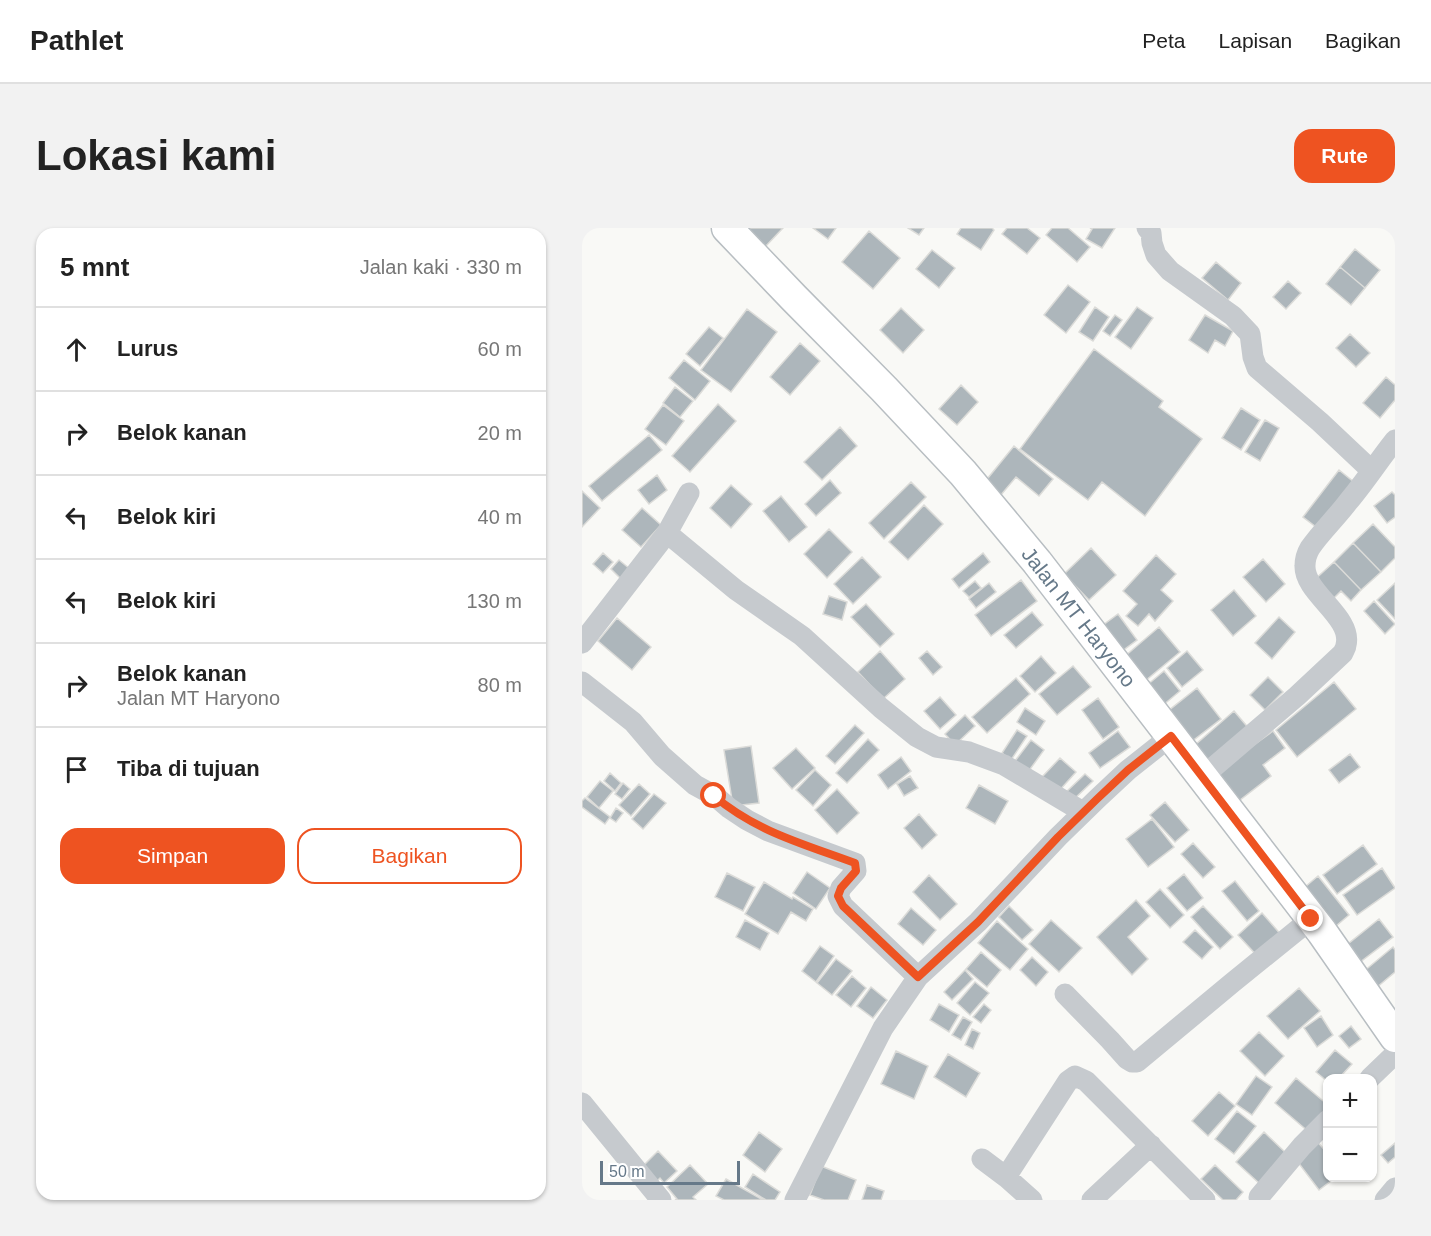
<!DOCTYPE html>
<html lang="id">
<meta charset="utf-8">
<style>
:root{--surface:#fff;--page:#f2f2f2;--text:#222;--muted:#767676;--line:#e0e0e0;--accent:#ee5321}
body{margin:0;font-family:Helvetica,sans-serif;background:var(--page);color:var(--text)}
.controls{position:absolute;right:18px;bottom:18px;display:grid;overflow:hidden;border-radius:12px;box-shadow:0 2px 4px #0004}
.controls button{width:54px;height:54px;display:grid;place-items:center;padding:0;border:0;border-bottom:2px solid var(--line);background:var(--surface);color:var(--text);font:30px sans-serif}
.scale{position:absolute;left:18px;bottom:15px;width:140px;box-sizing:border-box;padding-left:6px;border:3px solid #667989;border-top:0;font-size:16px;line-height:21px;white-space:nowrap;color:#667989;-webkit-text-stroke:4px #fff;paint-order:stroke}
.stop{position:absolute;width:18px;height:18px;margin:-14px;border:4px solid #ee5321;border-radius:50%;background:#fff}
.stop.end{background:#ee5321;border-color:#fff;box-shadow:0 2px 6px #0008}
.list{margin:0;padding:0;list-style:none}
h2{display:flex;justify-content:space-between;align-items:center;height:78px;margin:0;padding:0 24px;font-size:26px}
h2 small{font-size:20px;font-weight:400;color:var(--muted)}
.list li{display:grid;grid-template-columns:39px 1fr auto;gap:18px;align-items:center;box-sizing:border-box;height:84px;padding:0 24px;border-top:2px solid var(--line)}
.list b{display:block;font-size:22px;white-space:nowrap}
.list p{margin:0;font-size:20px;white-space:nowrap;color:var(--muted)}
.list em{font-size:20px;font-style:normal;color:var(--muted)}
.actions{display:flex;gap:12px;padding:18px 24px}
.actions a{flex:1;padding:14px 0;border:2px solid var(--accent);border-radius:18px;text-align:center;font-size:21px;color:var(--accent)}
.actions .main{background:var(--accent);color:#fff}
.icon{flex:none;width:33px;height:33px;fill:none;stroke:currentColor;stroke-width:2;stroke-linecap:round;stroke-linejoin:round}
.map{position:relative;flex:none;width:813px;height:972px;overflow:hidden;border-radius:18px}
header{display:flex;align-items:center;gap:36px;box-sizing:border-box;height:84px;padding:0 30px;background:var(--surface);border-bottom:2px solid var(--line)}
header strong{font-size:28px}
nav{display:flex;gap:33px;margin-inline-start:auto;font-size:21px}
.intro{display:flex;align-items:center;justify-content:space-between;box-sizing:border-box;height:144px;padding:0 36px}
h1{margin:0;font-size:42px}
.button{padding:15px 27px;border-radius:18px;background:var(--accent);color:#fff;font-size:21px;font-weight:700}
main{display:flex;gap:36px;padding:0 36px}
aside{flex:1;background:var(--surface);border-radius:18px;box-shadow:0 2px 4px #0004}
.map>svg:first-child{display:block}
.building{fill:#adb6bb;stroke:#dbdbd8;stroke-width:1.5}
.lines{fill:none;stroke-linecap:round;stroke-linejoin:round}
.secondary-casing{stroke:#b8bec2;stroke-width:33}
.minor{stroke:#c6cace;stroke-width:21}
.secondary{stroke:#fff;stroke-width:30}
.route{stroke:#ee5321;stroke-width:8}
.labels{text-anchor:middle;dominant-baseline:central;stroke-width:6;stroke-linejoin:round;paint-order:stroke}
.street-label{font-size:21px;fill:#667989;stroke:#fff}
</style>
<header>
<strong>Pathlet</strong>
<nav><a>Peta</a><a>Lapisan</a><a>Bagikan</a></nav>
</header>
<div class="intro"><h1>Lokasi kami</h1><a class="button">Rute</a></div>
<main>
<aside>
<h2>5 mnt<small>Jalan kaki · 330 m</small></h2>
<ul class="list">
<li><svg class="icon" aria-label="ahead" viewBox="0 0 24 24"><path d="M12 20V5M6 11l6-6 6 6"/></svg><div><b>Lurus</b></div><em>60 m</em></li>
<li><svg class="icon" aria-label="right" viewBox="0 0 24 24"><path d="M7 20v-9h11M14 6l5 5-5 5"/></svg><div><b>Belok kanan</b></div><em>20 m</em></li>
<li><svg class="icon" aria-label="left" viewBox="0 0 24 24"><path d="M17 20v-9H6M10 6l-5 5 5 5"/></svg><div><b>Belok kiri</b></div><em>40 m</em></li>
<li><svg class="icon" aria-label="left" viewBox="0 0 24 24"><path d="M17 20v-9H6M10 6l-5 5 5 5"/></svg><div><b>Belok kiri</b></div><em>130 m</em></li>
<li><svg class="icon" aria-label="right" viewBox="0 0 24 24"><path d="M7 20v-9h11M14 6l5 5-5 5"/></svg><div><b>Belok kanan</b><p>Jalan MT Haryono</p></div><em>80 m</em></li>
<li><svg class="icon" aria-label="arrive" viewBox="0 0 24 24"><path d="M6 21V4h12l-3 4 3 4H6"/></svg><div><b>Tiba di tujuan</b></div></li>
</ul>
<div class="actions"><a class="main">Simpan</a><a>Bagikan</a></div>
</aside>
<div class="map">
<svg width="813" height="972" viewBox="0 0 813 972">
<rect width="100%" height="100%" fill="#f9f9f6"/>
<path class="building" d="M160,0H201L182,20Z
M231,0H254L246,11Z
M326,0H342L337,7Z
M379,0H410L412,2L399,22L375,6Z
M425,0H445L458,10L445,26L420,6Z
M470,0H486L508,19L495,34L464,7Z
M508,0H533L520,20L504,11L510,1Z
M287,3L318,30L291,61L260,34Z
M773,21L798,42L783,60L758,39Z
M350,22L373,40L357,60L334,41Z
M634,34L659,55L646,72L620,50Z
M758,39L783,60L769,77L744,56Z
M706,53L719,65L704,81L691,69Z
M486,57L508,74L484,105L462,87Z
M513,79L527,89L511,113L497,104Z
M555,79L571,90L549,121L533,109Z
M319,80L342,102L321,125L298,102Z
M165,81L195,104L149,164L119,142Z
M533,87L540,92L528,108L521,103Z
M623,87L651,103L643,118L633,112L626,125L607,112Z
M127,99L141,110L118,138L104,126Z
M768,106L788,125L774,139L754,120Z
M218,115L238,133L208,167L188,149Z
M512,121L581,173L577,179L620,211L563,288L520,254L506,272L438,221Z
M102,132L128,153L113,172L87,150Z
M804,149L813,157V172L798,190L781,175Z
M379,157L396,174L375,197L357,181Z
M93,159L111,173L98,189L81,175Z
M136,176L154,193L108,244L90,228Z
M81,177L102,193L84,217L63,201Z
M659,180L678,192L659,222L640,210Z
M683,192L697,200L678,233L663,224Z
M258,199L275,218L240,252L222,234Z
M67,207L80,222L20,273L7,258Z
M432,218L471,251L457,268L434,249L413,274L397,261Z
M757,242L773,255L738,302L721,289Z
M75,247L85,262L67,276L56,262Z
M248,252L259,265L234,288L223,276Z
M329,254L344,269L302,311L287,295Z
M149,257L170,276L149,300L128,280Z
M0,263L18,280L0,299Z
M810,264L813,267V289L805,295L792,278Z
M199,268L225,299L207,314L181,283Z
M342,277L361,296L326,332L307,314Z
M60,280L79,297L59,319L40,302Z
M791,296L813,319V330L799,344L771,315Z
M247,301L270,324L245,350L222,326Z
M771,315L799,344L779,362L752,334Z
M509,320L534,347L507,372L482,346Z
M21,325L31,334L21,345L11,336Z
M401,325L408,334L377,360L370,351Z
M574,327L594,346L579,362L591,373L573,393L567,386L556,398L544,388L555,376L541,363Z
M280,329L299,349L271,376L252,356Z
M681,331L703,356L684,374L661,349Z
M37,332L48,341L39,351L29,341Z
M752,334L779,362L769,373L759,363L748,374L730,354Z
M439,352L455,373L409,408L393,387Z
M393,353L399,360L387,369L381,363Z
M407,355L414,364L394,380L387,371Z
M813,355V391L795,372Z
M652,362L674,388L651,408L629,382Z
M247,368L265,374L260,392L241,386Z
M792,373L813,396L803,406L782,383Z
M284,376L312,406L298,419L269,389Z
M450,384L461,397L434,420L422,407Z
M536,386L555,412L532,429L513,403Z
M697,389L713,404L690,431L673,415Z
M35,390L69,419L50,442L16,413Z
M577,399L598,424L563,453L542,429Z
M298,423L323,451L301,471L276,444Z
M345,423L360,439L351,447L337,430Z
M605,423L621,442L600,459L585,440Z
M459,428L474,445L453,464L438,448Z
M491,438L509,459L475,487L457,466Z
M582,443L598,463L574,483L558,463Z
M686,449L701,464L683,482L668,467Z
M434,450L448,466L405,505L390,489Z
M752,454L774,481L715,529L694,502Z
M615,460L639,491L609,514L586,483Z
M358,469L374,487L358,501L342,483Z
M516,470L537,499L521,511L500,482Z
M443,480L463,493L454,507L435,494Z
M652,483L669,503L622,543L605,524Z
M383,487L393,498L373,517L363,506Z
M273,497L282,505L253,536L244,528Z
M435,502L445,508L429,532L420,525Z
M536,503L548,519L518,540L507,525Z
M691,503L703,520L681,537L689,548L649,579L626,550Z
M286,511L297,522L265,555L254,545Z
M449,512L462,522L446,544L433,533Z
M169,518L177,575L151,578L142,522Z
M214,520L233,540L210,561L191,540Z
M768,526L778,539L757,555L747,542Z
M319,529L329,543L306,561L296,547Z
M478,530L494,544L476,564L460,549Z
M233,542L249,557L231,578L214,562Z
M28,545L39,555L33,563L22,553Z
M503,546L511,553L489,574L482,566Z
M328,548L336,560L322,568L315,556Z
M18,553L31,563L17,580L5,569Z
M41,555L48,561L40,571L33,566Z
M57,556L68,566L49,588L37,577Z
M397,557L426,573L413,596L384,580Z
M255,561L277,585L255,606L233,582Z
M72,566L84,575L61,601L50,591Z
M3,570L28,589L23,596L0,579V573Z
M583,574L607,602L593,614L568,587Z
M34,580L41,585L34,594L28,590Z
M337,586L355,607L340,621L322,600Z
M570,591L592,619L566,639L544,611Z
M611,615L633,639L621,650L599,626Z
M781,617L795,636L755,666L741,647Z
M800,640L813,660L775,687L761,667Z
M225,644L248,660L234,681L211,665Z
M145,645L173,659L161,683L133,669Z
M602,646L621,670L605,683L585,660Z
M347,647L375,676L358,692L331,664Z
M736,648L767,687L754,698L723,659Z
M653,653L677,683L665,693L640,663Z
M182,654L210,671L211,669L231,681L224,693L209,684L196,706L163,686Z
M578,661L602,687L588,700L564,674Z
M554,672L568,688L546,709L566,731L550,747L515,709Z
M427,678L451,702L440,712L417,689Z
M621,678L651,709L638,721L609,689Z
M329,680L354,702L341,717L316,696Z
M680,685L701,709L678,731L656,707Z
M797,691L811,709L769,741L756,724Z
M163,692L187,705L178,722L154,709Z
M469,692L500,720L477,744L447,716Z
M415,693L446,721L428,742L396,715Z
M613,702L631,719L620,731L601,714Z
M238,718L252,728L234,754L220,743Z
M811,719L813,722V744L794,760L781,744Z
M399,724L419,742L405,759L384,741Z
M450,729L466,744L454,758L438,742Z
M254,731L270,743L250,767L235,755Z
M383,742L391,751L370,772L362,764Z
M270,748L284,760L269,779L254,767Z
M393,754L407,765L388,787L375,775Z
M289,759L305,772L291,790L275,778Z
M717,760L738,783L706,811L685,788Z
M357,776L377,787L367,804L348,792Z
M402,776L409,782L399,795L391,789Z
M739,788L751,807L735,819L722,800Z
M381,789L390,794L379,812L370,807Z
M769,798L779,811L767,820L757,808Z
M390,801L398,805L391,821L383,817Z
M677,804L702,828L683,848L658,823Z
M753,822L770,836L757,850H746V854L734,844Z
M314,823L346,838L332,871L299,856Z
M366,826L398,845L384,869L352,849Z
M674,848L690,859L670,887L654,876Z
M714,850L746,877V883L728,905L693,875Z
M637,864L653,878L626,908L610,893Z
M655,883L674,898L652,926L633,911Z
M177,904L200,921L183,944L161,927Z
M682,904L706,927L679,957L654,934Z
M734,912L746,926V950H753L737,962L712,929Z
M813,915V929L806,935L799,927Z
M76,923L95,943L82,955L78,950L71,957L57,942Z
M108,937L126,956L111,969L114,972H93L95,971L85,959Z
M633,937L661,964L654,972H641L619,951Z
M239,938L274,952L266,972H242L228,967Z
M171,946L198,964L193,972H184L163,959Z
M144,951L181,972H142L134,968Z
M285,957L302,963L299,972H280Z"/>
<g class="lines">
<g class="secondary-casing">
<path id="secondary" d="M145,0L212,70L302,161L381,245L455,334L740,704L813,809"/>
</g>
<path class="minor" d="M565,0L569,5L570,15L574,27L588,43L651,88L668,106L671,129L675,140L738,194L790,243
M85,305L154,362L220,408L299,480L335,509L354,519L387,524L422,537L501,584
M0,415L85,305L107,265
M0,454L51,494L80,528L113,557L133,568L147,580L165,592L186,603L273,635L274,643L259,660L256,668L261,678L336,749
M620,549L715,468L761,425C762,422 764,420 764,417C771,389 722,365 723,338C723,332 725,325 728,320C739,304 754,290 766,274C783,254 797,232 813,212
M483,766L528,812L545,831L550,834H555L650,755L729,691
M788,850L813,826
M0,875L79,972
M400,931L424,949L450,972
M424,949L486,853L493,848L504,853L623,972
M677,969L720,918L746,892
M213,972L301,800L336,749L396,694L476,609L515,571L546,542L589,508
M510,972L569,917
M803,972L813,960"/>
<use href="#secondary" class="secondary"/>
</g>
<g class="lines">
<path class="route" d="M132,568C175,604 222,616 273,635L274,643L259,660L256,668L261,678L336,749L396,694L476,609L515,571L546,542L589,508L729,691"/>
</g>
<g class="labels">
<g class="street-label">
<text transform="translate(497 389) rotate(52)">Jalan MT Haryono</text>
</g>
</g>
</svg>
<div class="controls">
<button>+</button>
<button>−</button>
</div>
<div class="scale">50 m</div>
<div class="stop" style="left:132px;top:568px"></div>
<div class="stop end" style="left:729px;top:691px"></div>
</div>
</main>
